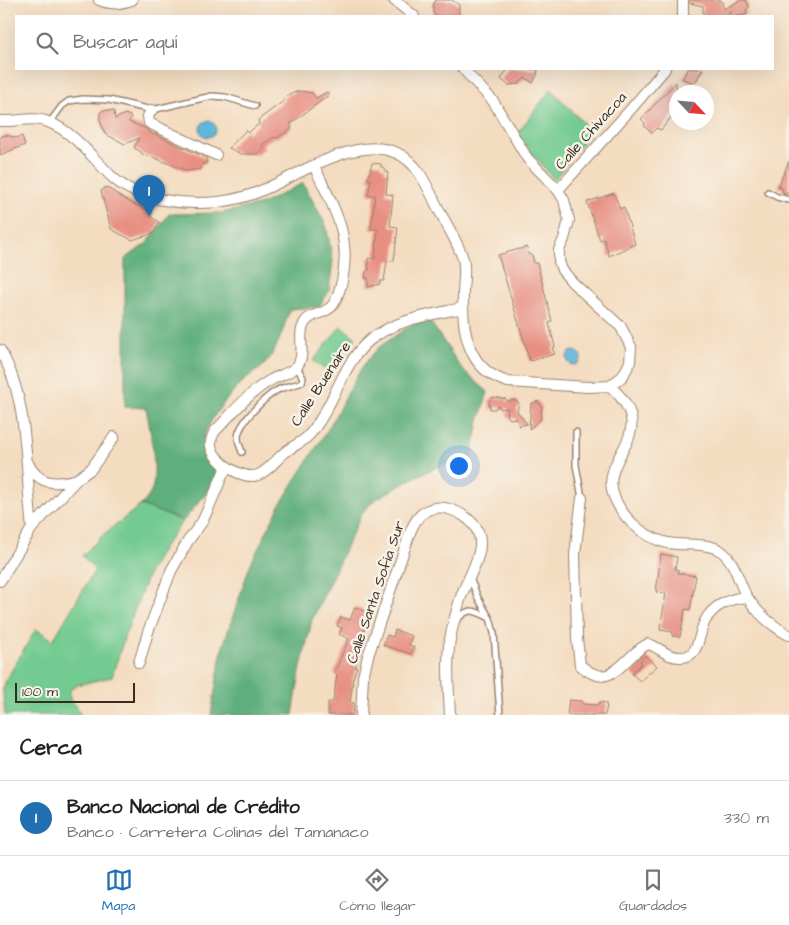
<!DOCTYPE html>
<html lang="es">
<meta charset="utf-8">
<style>
:root{--surface:#fff;--page:#f6f6f6;--text:#202124;--muted:#757577;--line:#e0e0e0;--accent:#1f6fb2}
body{margin:0;font-family:"Architects Daughter",sans-serif;background:var(--page);color:var(--text)}
.compass{position:absolute;left:669px;top:85px;width:45px;height:45px;border-radius:50%;background:var(--surface);box-shadow:0 5px 20px #0002;rotate:116deg}
.scale{position:absolute;left:15px;bottom:12px;width:120px;box-sizing:border-box;padding-left:5px;border:2px solid #3b2a1e;border-top:0;font-size:14px;line-height:18px;white-space:nowrap;color:#3b2a1e;-webkit-text-stroke:4px #f7f3e8;paint-order:stroke}
.you{position:absolute;left:458px;top:465px;width:18px;height:18px;margin:-12px;border:4px solid #fff;border-radius:50%;background:#1a73e8;box-shadow:0 0 0 8px #1a73e833}
.badge{display:grid;place-items:center;width:32px;height:32px;border-radius:50%;background:var(--accent);color:#fff;font-size:16px;font-weight:700}
.pin{position:absolute;translate:-50% -41px;filter:drop-shadow(0 1px 2px #0008)}
.pin::after{content:'';position:absolute;top:26px;width:18px;height:15px;background:inherit;clip-path:polygon(0 0,100% 0,50% 100%)}
.list{margin:0;padding:0;list-style:none}
h2{display:flex;justify-content:space-between;align-items:center;height:65px;margin:0;padding:0 20px;font-size:21px}
h2 small{font-size:16px;font-weight:400;color:var(--muted)}
.list li{display:grid;grid-template-columns:32px 1fr auto;gap:15px;align-items:center;box-sizing:border-box;height:75px;padding:0 20px;border-top:1px solid var(--line)}
.list b{display:block;font-size:19px;white-space:nowrap}
.list p{margin:0;font-size:16px;white-space:nowrap;color:var(--muted)}
.list em{font-size:16px;font-style:normal;color:var(--muted)}
.icon{flex:none;width:28px;height:28px;fill:none;stroke:currentColor;stroke-width:2;stroke-linecap:round;stroke-linejoin:round}
.map{position:relative;flex:none;width:789px;height:715px;overflow:hidden}
.search{position:absolute;background:var(--surface);box-shadow:0 5px 20px #0002;left:15px;right:15px;top:15px;height:55px;display:flex;align-items:center;gap:12px;box-sizing:border-box;padding:0 18px;border-radius:0px;color:var(--muted);font-size:19px}
.sheet{height:140px;background:var(--surface)}
nav{display:flex;justify-content:space-around;align-items:center;box-sizing:border-box;height:70px;border-top:1px solid var(--line);background:var(--surface);font-size:14px;color:var(--muted)}
nav a{display:grid;justify-items:center;gap:2px}
nav .on{color:var(--accent)}
.map>svg:first-child{display:block}
.green{fill:#73cb91;stroke:#577a58}
.forest{fill:#5eaf7b;stroke:#4c6c4c}
.water{fill:#5eb7db;stroke:#4c707c}
.building{fill:#e88f83}
.lines{fill:none;stroke-linecap:round;stroke-linejoin:round}
.lane-casing{stroke:#98836f;stroke-width:8}
.street-casing{stroke:#98836f;stroke-width:12}
.lane{stroke:#fff;stroke-width:5}
.street{stroke:#fff;stroke-width:10}
.labels{text-anchor:middle;dominant-baseline:central;stroke-width:5;stroke-linejoin:round;paint-order:stroke}
.street-label{font-size:15px;fill:#3b2a1e;stroke:#f7f3e8}
</style>
<div class="map">
<svg width="789" height="715" viewBox="0 0 789 715">
<rect width="100%" height="100%" fill="#f7f3e8"/>
<filter id="ink" filterUnits="userSpaceOnUse"><feTurbulence type="fractalNoise" baseFrequency=".02" numOctaves="2"/><feDisplacementMap in="SourceGraphic" scale="10" xChannelSelector="R" yChannelSelector="G"/><feConvolveMatrix kernelMatrix="1 2 1 2 8 2 1 2 1" color-interpolation-filters="sRGB"/></filter>
<filter id="wash" filterUnits="userSpaceOnUse"><feTurbulence type="fractalNoise" baseFrequency=".0096" numOctaves="4" result="noise"/><feDisplacementMap in="SourceGraphic" scale="20" xChannelSelector="R" yChannelSelector="G"/><feGaussianBlur stdDeviation="1.12" result="paint"/><feColorMatrix in="noise" values="0 0 0 0 0 0 0 0 0 0 0 0 0 0 0 0 0 1.4 0 .05"/><feComposite in="paint" operator="in"/></filter>
<g filter="url(#wash)">
<rect width="100%" height="100%" fill="#f4dcc0"/>
<path class="green" d="M551,89L591,131L554,180L517,134Z
M341,326L356,338L328,372L313,361Z
M141,505L183,521L164,546L149,572L125,635L112,677L77,685L70,690V698L81,715H5L3,690L6,680L36,629L53,640L95,570L82,556L104,534Z"/>
<path class="forest" d="M303,183L326,225L333,260L329,291L319,307L290,309C283,328 277,354 262,367C258,371 253,372 249,376C233,391 194,432 204,455C207,463 216,470 221,476L183,521L141,505C146,500 150,496 152,489C158,470 150,428 146,408L125,407V259L147,243L169,214L221,213L262,204Z
M428,318L462,369L488,392L479,421L470,464H445L417,476L376,499L362,513L312,620L300,672L293,715H211L222,649L250,565L281,503L328,429L362,367L379,347L411,325Z"/>
<path class="water" d="M200 129a8 8 0 1 1 16 0a8 8 0 1 1-16 0Z
M567 358a7 7 0 1 1 14 0a7 7 0 1 1-14 0Z"/>
<g id="blocks">
<path class="building" d="M436,0H452L459,5V16H436L433,13V4Z
M690,0H721L724,9L741,0H746L749,7L746,10L747,14L741,16H733L731,12L726,16H703V6L690,3Z
M508,69H538L537,75L533,83L525,78L519,84L508,85L501,79Z
M688,69H703L695,83L682,79Z
M676,82V87L683,92H676V111L661,130L656,128L652,133L644,126L645,123L641,119Z
M299,91L312,93L316,98L327,92L329,95L290,124L292,128L277,138L274,137L262,145L265,148L257,154H241L229,148L246,130L248,133L259,124L258,120L285,100L284,98L288,95Z
M103,110L114,111L115,119L125,114L131,117L129,122L145,128L154,135L156,134L160,137L200,155L207,159L206,163L202,164L200,169L187,171L150,156L143,155L140,151L134,148L139,138L125,144L105,134L100,120V113Z
M6,135L16,138L22,136L25,145L0,155V137Z
M789,161V194L782,192L783,189L778,187Z
M372,163L381,164V167L385,168L384,171L388,172L386,194L393,195L390,226L398,227L394,260L387,261L384,281H380V284L368,287V278H365L366,271L369,270L368,258L375,259L378,229H371L375,195H368L371,179H368Z
M106,187L131,203L152,212L151,217L159,222L154,233L132,240L111,229L101,191Z
M614,193L620,209L624,207L635,244L609,256L604,239L600,240L587,202Z
M527,247L528,254L532,255L534,263H537L552,321L549,323L555,347L552,348L555,354L530,361L498,255Z
M493,397L506,399L508,402L511,400H515L519,403L517,411L527,424L519,426L516,418L510,419L507,416L508,408L500,409L501,408L498,406L495,409H490L489,401Z
M538,401L542,407L540,420L529,429L531,404Z
M661,554L677,557L675,569L678,570V573L696,576L690,610L685,609L680,637L672,636L673,632L660,630L666,593L656,592Z
M355,607L372,614L362,635L366,637L355,667H357L352,681L353,682L350,702L354,703L353,715H328V702H333L337,675L334,673L349,639L339,634L342,628L337,626L341,617L350,620Z
M395,630L412,636L409,645L414,647L411,654L383,645L387,635L393,637Z
M645,655L657,666L640,681L632,674L642,663L640,661Z
M569,700L581,701L583,704L597,705L600,702L606,703V706H607L605,715H567Z"/>
</g>
</g>
<g filter="url(#ink)">
<use href="#blocks" fill-opacity="0" stroke="#98836f" stroke-width="1"/>
<g class="lines">
<g class="lane-casing">
<path id="lane" d="M50,122L62,106L69,101L83,99L109,100L152,110L212,96L225,97L255,106
M768,192L777,197L789,200
M576,432V465L582,498
M242,452C240,447 238,442 238,437C239,423 264,398 276,391C283,386 294,386 302,382L303,378L297,367
M470,578L478,598L489,617
M457,620C469,606 475,611 490,618L494,633L500,715"/>
</g>
<g class="street-casing">
<path id="street" d="M99,0C111,5 119,4 132,0
M394,0L414,16
M683,16V0
M152,110L148,116L149,123L216,155
M0,121C16,122 34,116 48,122C73,131 93,158 111,176C137,201 183,205 218,202C234,200 250,196 265,189C305,172 376,122 414,166C425,178 432,197 440,212C448,227 458,243 463,259C466,269 463,283 463,293C462,331 467,370 508,382L588,387L610,386L623,376L630,362L631,347L621,327L573,283L562,270L559,261V250L564,239L569,220L564,200L558,190L527,158L493,101L463,69
M314,166C333,206 352,235 342,281C340,289 337,300 332,306C324,315 309,313 304,324C297,336 306,353 298,365C292,373 279,375 271,380C249,392 232,414 215,431C212,436 210,440 211,446C213,461 243,481 258,475C268,471 276,460 284,453C291,447 299,444 306,438C314,431 321,419 326,410C339,387 348,358 370,340C396,319 431,315 462,308
M558,190L631,109L665,69
M0,350C30,400 25,472 32,528
M610,386C665,436 595,455 615,499C625,522 651,543 676,544C690,545 709,543 721,551C736,562 738,582 747,597C758,614 772,626 789,635
M28,463C38,485 56,485 77,479
M582,498L575,554L577,638L580,665C613,694 622,656 648,644C660,647 666,657 679,657C700,659 698,634 705,621C713,605 731,598 747,597
M0,581L32,528L77,479L91,469L114,437
M139,663L148,632L171,571L188,541L202,522L208,509L226,467
M361,715L363,677L368,656L411,530C416,519 422,510 435,508C444,506 457,511 464,516C496,537 472,568 462,594C457,608 453,624 450,639C446,662 449,691 450,715"/>
</g>
<use href="#lane" class="lane"/>
<use href="#street" class="street"/>
</g>
</g>
<g class="labels">
<g class="street-label">
<text transform="translate(591 131) rotate(-48)">Calle Chivacoa</text>
<text transform="translate(321 384) rotate(-57)">Calle Buenaire</text>
<text transform="translate(376 592) rotate(-71)">Calle Santa Sofía Sur</text>
</g>
</g>
</svg>
<svg class="compass" viewBox="-18 -18 36 36"><path d="M0-13l5 13h-10z" fill="#e53935"/><path d="M0 13l5-13h-10z" fill="#757577"/></svg>
<div class="scale">100 m</div>
<div class="you"></div>
<div class="pin badge" style="left:149px;top:216px">1</div>
<div class="search"><svg class="icon" aria-label="search" viewBox="0 0 24 24"><circle cx="10" cy="10" r="6"/><path d="M15 15l6 6"/></svg>Buscar aquí</div>
</div>
<section class="sheet">
<h2>Cerca<small></small></h2>
<ul class="list">
<li><span class="badge">1</span><div><b>Banco Nacional de Crédito</b><p>Banco · Carretera Colinas del Tamanaco</p></div><em>330 m</em></li>
</ul>
</section>
<nav>
<a class="on"><svg class="icon" aria-label="map" viewBox="0 0 24 24"><path d="M3 6l6-2 6 2 6-2v14l-6 2-6-2-6 2zM9 4v14M15 6v14"/></svg>Mapa</a>
<a><svg class="icon" aria-label="directions" viewBox="0 0 24 24"><path d="M12 3l9 9-9 9-9-9zM9 14v-3h6M13 9l2 2-2 2"/></svg>Cómo llegar</a>
<a><svg class="icon" aria-label="saved" viewBox="0 0 24 24"><path d="M7 4h10v16l-5-4-5 4z"/></svg>Guardados</a>
</nav>
